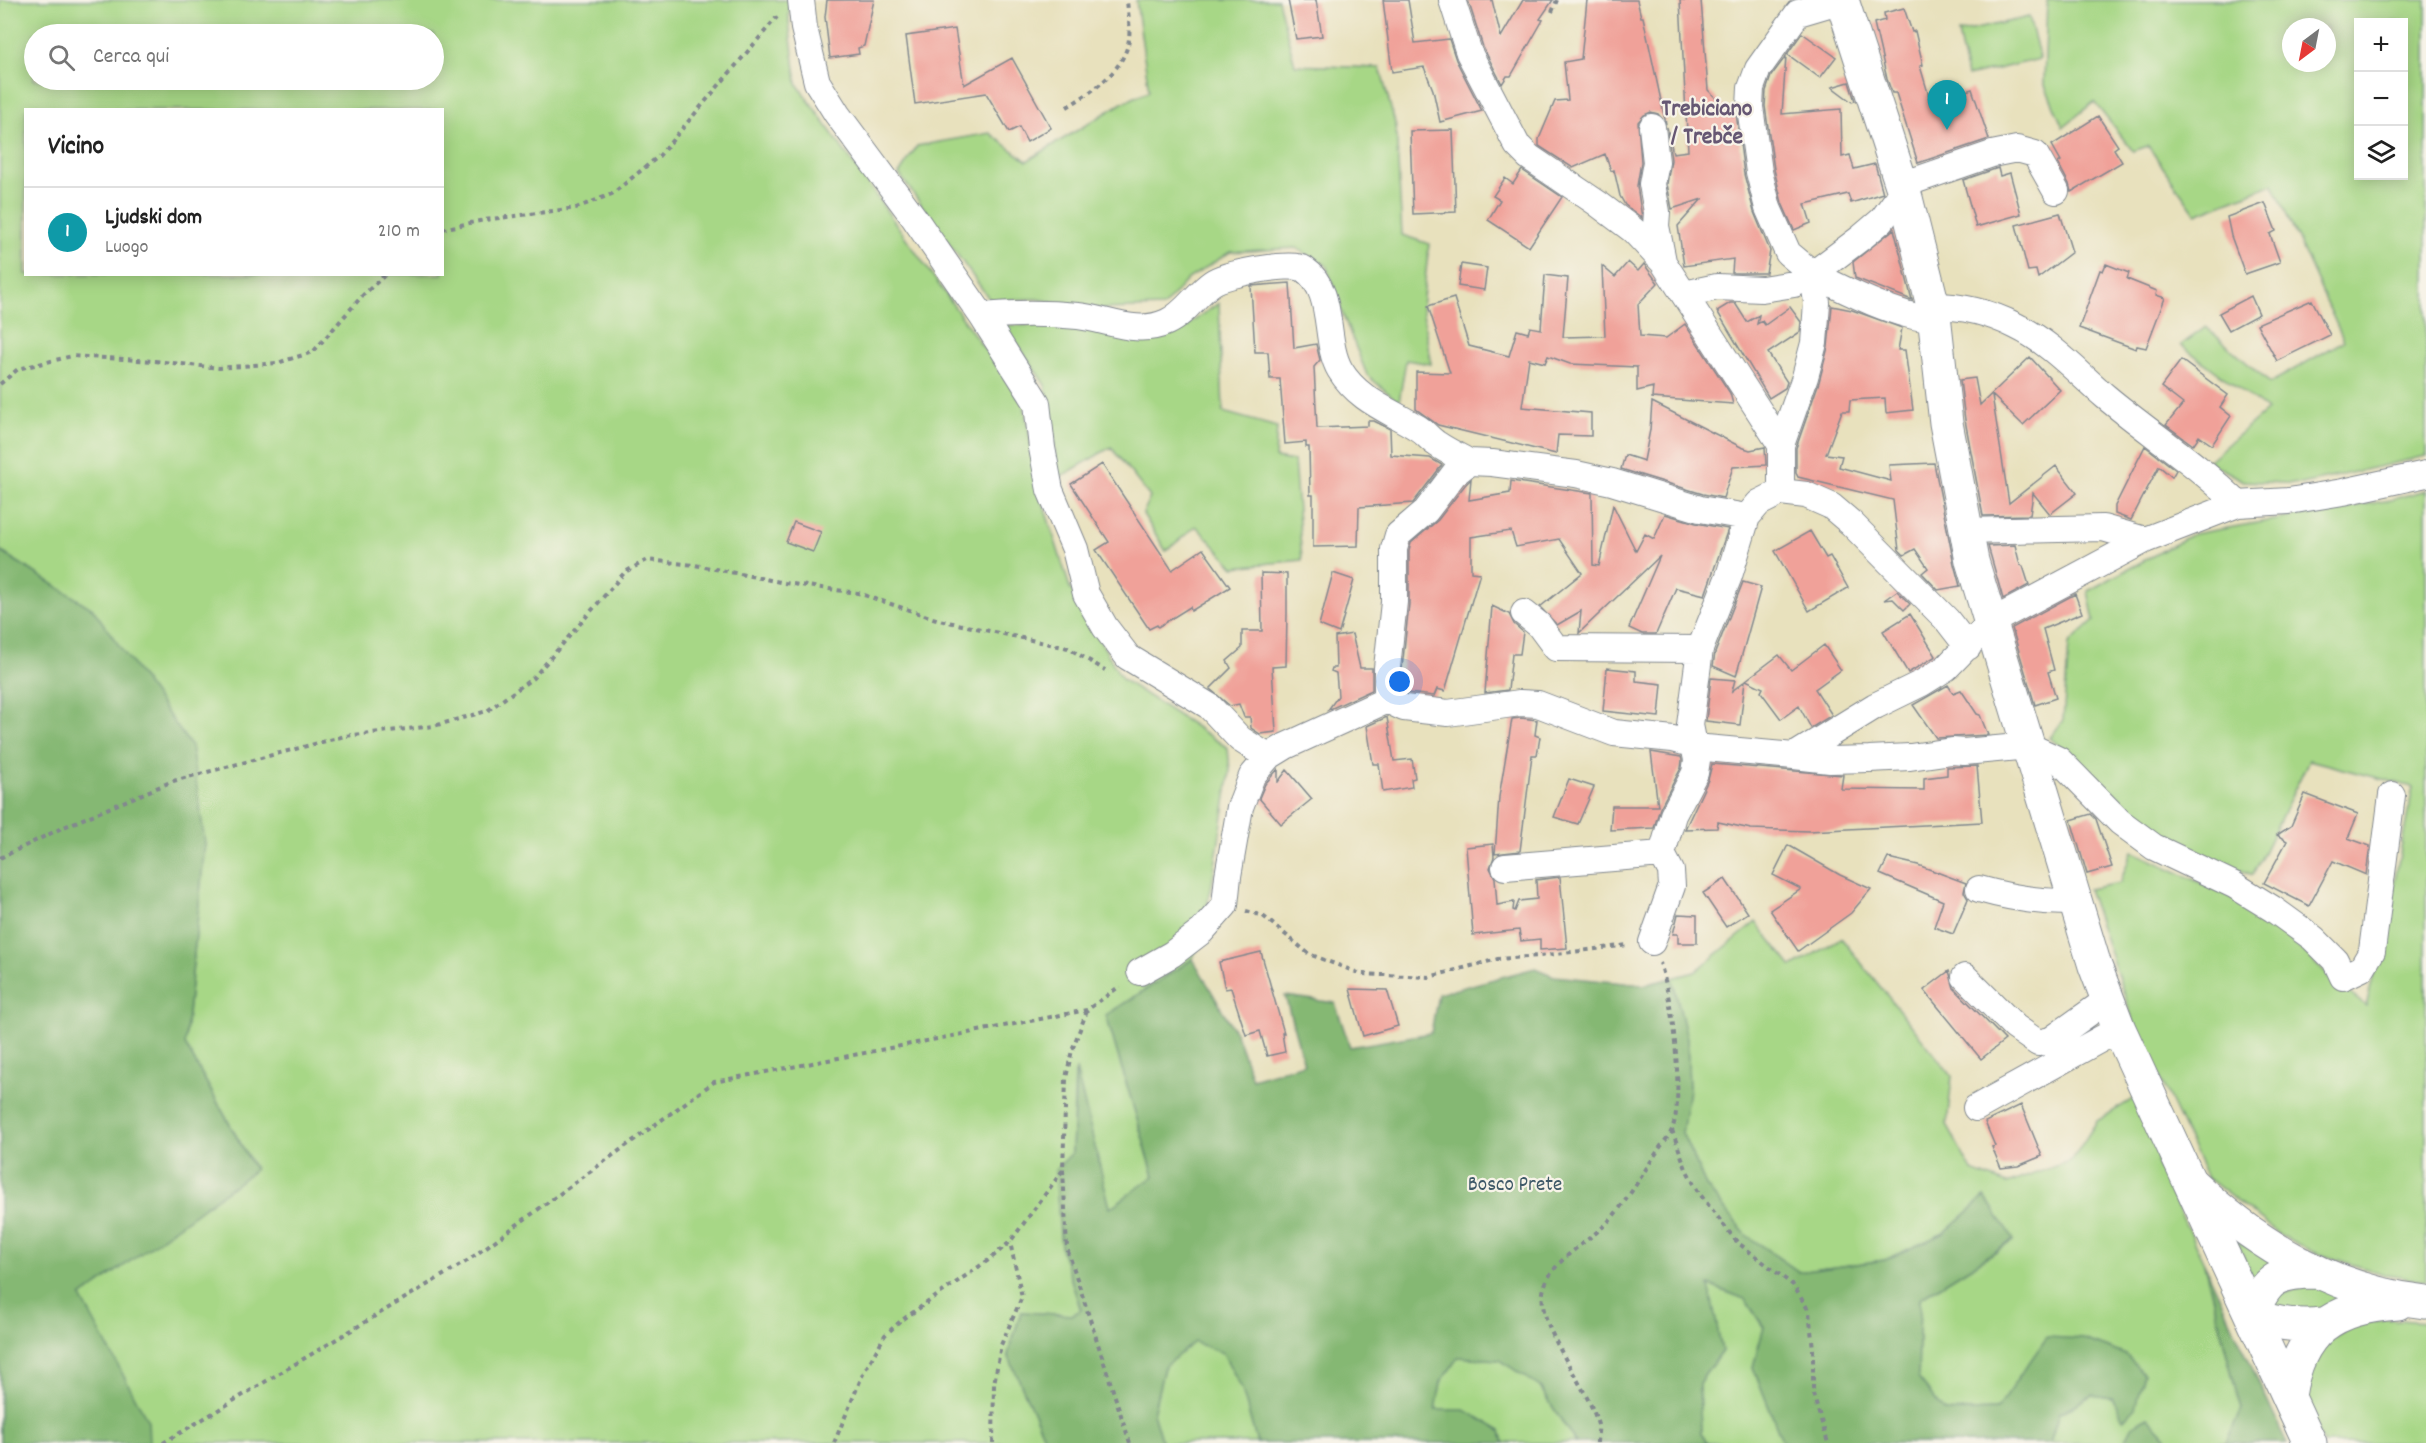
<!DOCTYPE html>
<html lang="it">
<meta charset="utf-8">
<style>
:root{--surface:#fff;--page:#f6f6f6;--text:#222;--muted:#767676;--line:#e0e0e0;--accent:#0b8043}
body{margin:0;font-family:Dekko,sans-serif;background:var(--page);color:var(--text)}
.controls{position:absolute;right:18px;top:18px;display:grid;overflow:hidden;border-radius:0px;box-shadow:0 3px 15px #0003}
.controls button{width:54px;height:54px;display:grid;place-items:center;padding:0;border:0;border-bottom:2px solid var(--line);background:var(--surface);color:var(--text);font:30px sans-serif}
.compass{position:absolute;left:2282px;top:18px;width:54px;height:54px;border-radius:50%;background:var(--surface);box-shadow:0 3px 15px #0003;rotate:212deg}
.you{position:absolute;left:1400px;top:682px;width:21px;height:21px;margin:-15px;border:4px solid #fff;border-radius:50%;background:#1a73e8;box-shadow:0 0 0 9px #1a73e833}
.badge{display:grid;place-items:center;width:39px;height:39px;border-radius:50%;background:var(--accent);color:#fff;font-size:20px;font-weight:700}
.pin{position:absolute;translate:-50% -50px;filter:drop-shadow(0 2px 3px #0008)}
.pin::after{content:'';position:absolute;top:32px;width:21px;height:18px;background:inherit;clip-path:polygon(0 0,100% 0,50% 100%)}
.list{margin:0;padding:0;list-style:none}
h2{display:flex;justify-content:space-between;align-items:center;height:78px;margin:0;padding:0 24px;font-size:26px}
h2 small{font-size:20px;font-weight:400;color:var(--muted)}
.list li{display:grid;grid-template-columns:39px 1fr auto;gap:18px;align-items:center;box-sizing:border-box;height:90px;padding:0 24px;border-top:2px solid var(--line)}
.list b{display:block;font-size:22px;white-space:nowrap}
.list p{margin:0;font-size:20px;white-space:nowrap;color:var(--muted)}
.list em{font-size:20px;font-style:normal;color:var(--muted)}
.icon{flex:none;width:33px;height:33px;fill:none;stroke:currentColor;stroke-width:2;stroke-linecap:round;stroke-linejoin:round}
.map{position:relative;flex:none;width:2426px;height:1443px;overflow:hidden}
.search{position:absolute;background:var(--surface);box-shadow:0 3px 15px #0003;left:24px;top:24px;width:420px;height:66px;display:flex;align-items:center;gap:15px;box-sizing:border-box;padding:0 21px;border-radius:33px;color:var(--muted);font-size:22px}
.panel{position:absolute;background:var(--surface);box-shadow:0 3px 15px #0003;left:24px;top:108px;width:420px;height:168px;border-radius:0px}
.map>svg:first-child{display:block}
.green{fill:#a7d786;stroke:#618372;stroke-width:1.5;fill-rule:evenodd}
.forest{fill:#85b873;stroke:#507468;stroke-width:1.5}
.building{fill:#f0a199}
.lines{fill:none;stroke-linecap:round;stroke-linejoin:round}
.street-casing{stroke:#82888e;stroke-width:28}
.secondary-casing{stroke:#82888e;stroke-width:35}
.highway-casing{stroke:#82888e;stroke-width:35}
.path{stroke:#82888e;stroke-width:4;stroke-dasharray:4.5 4.5;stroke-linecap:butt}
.street{stroke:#fff;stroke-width:26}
.secondary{stroke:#fff;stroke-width:33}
.highway{stroke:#fff;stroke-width:33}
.labels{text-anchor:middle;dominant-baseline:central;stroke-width:4.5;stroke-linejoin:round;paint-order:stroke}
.park-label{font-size:21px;fill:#3e5968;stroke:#f7f3e8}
.quarter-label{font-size:24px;font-weight:bold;fill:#665773;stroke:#f7f3e8}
</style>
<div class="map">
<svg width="2426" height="1443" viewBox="0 0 2426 1443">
<rect width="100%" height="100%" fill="#f7f3e8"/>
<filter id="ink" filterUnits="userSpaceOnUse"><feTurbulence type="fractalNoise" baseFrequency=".0167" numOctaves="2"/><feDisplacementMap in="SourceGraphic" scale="12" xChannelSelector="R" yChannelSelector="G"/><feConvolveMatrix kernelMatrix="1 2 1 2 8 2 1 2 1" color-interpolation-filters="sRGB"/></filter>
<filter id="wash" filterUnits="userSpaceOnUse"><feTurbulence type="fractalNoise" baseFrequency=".008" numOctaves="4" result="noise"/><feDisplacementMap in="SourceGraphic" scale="24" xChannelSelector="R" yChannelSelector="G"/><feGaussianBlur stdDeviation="1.35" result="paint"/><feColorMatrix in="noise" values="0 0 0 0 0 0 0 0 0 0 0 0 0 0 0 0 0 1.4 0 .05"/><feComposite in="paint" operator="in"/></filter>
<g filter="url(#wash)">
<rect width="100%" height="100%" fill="#e8e1bd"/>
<path class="green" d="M0,0H789V23L797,84L1024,405L1040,493L1070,588L1122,679L1228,748L1230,772L1211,890L1193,959L1106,1015L1154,1176L1110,1208L1075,1072L1072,1153L1061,1248L1081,1311L1072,1315L1021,1312L1008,1355L1047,1443H134L81,1297L255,1169L185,1044L205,843L92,609L0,551ZM34,34H434V80H34ZM26,110H442V274H26Z
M1136,0H1278L1295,65L1380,68L1396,127L1402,235L1429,244L1422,307L1431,364L1406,360L1399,402L1367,375L1343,315L1326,265L1296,248L1230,252L1188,279L1163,307L1103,309L1036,299L990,300L899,174L917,146L990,133L1027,161L1122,103L1149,91Z
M2047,0H2426V456L2302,484L2244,481L2208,461L2267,410L2181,345L2206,327L2270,383L2344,341L2273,184L2196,214L2148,146L2133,151L2094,102L2063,127L2044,83ZM2358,22H2404V176H2358ZM2291,27H2327V63H2291Z
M2029,17L2040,59L1967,76L1958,33Z
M1219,303L1223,412L1277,427L1275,458L1294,461L1302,560L1234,567L1196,526L1166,551L1143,514L1150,497L1111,447L1057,479L1053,419L1045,385L1005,325L1087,327L1139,340L1185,327Z
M2426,490V1281L2386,1275L2313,1252L2282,1236L2207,1178L2134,1023L2088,889L2120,883L2132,851L2257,909L2345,990L2366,1006L2386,926L2413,787L2309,760L2253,875L2173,843L2050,738L2063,720L2069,644L2094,621L2088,591L2193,534L2391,500Z
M1756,922L1792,967L1841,938L1952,1076L1947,1125L1972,1171L2007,1184L2072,1160L2097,1121L2136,1097L2159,1150L2157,1164L2204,1263L2241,1410L2226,1442L2172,1443L2148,1417L2133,1425L2124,1443H2050L2059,1413L2093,1395L2112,1398L2144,1373L1996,1410L1945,1412L1918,1378L1920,1298L2013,1241L1985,1197L1944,1233L1885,1260L1799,1272L1746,1235L1706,1186L1682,1133L1689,1089L1687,1038L1672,978L1695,972Z
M2236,1240L2273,1262L2253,1279Z
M1708,1285L1745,1299L1764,1328L1753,1367L1783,1443H1707L1701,1433L1699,1383L1722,1351Z
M2311,1286L2346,1297L2315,1313L2275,1311L2272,1299L2275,1294Z
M2386,1319L2426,1322V1443H2323C2318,1430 2309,1414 2307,1399C2303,1371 2325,1340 2350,1328C2361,1323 2374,1322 2386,1319Z
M1194,1342L1223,1353L1242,1389L1257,1443H1162L1153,1413L1164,1367Z
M1458,1357L1500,1360L1540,1387L1576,1443H1504L1501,1431L1435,1410L1441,1382Z"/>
<path class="forest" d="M0,551L93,609L191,746L205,843L185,1044L255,1170L81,1297L148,1421L149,1443H0Z
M1193,959L1236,1034L1252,1079L1304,1064L1285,996L1335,1003L1350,1047L1431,1033L1438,994L1535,968L1554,976L1644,985L1672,978L1687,1038L1689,1089L1682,1133L1706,1186L1746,1235L1799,1272L1885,1260L1944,1233L1985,1197L2014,1240L1920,1298L1918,1378L1945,1412L1996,1410L2047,1337L2084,1339L2126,1355L2144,1374L2135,1407L2124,1419L2112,1398L2093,1395L2059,1413L2050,1443H1783L1753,1367L1764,1327L1745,1299L1709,1285L1722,1351L1699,1383L1701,1433L1707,1443H1576L1540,1387L1500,1360L1458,1357L1441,1382L1436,1410H1465L1501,1431L1504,1443H1257L1242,1389L1223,1353L1194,1342L1164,1367L1153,1413L1162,1443H1047L1008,1355L1021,1312L1072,1315L1081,1310L1061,1248L1055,1170L1072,1153L1076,1069L1110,1208L1154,1176L1106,1015Z
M2204,1263L2281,1431L2287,1443H2213L2226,1442L2241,1410Z
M2148,1417L2172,1443H2124L2133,1425Z"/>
<g id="blocks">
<path class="building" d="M827,0H874L864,46L858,48L859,54L830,58L825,17Z
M1288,0H1316L1322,36L1296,39Z
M1383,0H1408L1415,43L1449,39L1456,60L1482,111L1440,122L1433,90L1424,67L1392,72Z
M1468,0H1492L1501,37L1523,0H1553L1540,19L1543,20L1511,76H1507L1502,84L1483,47Z
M1587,0H1637L1641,17H1643L1666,124L1658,114L1651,112L1644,115L1638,122L1641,162L1637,186L1642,218L1625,205L1620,196L1614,170L1611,171L1605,154L1573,168L1539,146V139L1555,101L1568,100L1564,62L1581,59Z
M1680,0H1701L1708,90L1733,116L1736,113L1744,174L1754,212L1770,251L1766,273H1732L1733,259L1684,266L1678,226L1702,199L1672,209L1667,184L1671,160L1667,127L1673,153L1688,151Z
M1904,8L1912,32L1915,31L1923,65L1920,66L1931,103L1972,89L1989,139L1918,163L1896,93H1892L1887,79L1874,23L1885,20L1884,13Z
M955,29L964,85L1012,58L1051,128L1027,142L1019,127L1009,132L986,93L915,104L906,36Z
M1802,33L1836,57L1820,78L1787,54Z
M1786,56L1782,114L1841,109L1842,157L1850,155L1854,169L1875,164L1883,193L1851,203L1848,194L1805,204L1811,223L1794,230L1782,203L1774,169L1765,106L1766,91L1771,76Z
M1849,82L1855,101L1852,102L1832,87Z
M2098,116L2118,146L2114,149L2122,162L2071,192L2069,184L2058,163L2061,161L2052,145Z
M1453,130L1456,212L1413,214L1410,131Z
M1998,168L2000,176L2010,173L2021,214L1976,227L1963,180Z
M1522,170L1562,197L1529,247L1488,220L1500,200L1493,196L1505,178L1513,184Z
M2265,203L2276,231L2270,234L2280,262L2245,274L2231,236L2227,217Z
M2060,213L2072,252L2038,278L2036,270L2028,271L2016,225Z
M1894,229L1912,300L1855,278L1853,262Z
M1628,262L1638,271L1644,264L1658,283L1638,304L1640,336L1666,338L1685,324L1730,393L1733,404L1652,398L1653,387L1637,391V367L1570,364L1548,356L1545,363L1529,359L1522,407L1591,413V436L1558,435L1556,454L1438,425L1416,409V372L1450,373L1428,306L1454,298L1469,346L1509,356L1517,330L1528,333L1530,327L1541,329L1545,275L1568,278L1563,337L1605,336L1602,266L1615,277Z
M1461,264L1487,268L1484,290L1458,286Z
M2106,264L2129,273L2127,279L2157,291L2156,295L2165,298L2146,348L2137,346L2136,349L2079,328L2100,270L2103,271Z
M1290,283L1294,348L1316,344L1320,360L1314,367L1317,428L1368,426V421H1374L1390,429L1391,455L1430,458L1442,465L1413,503L1359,507L1358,546L1313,547V495H1310L1309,447H1306V442L1285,444L1280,379H1270L1268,352H1255L1251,286Z
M2251,296L2259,314L2229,330L2219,313Z
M2312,300L2330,335L2277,361L2257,324Z
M1730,303H1735L1747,322L1759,315L1757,324L1762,321L1765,325L1790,307L1801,322L1800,332L1768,353L1787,382L1785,388L1769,398L1717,311Z
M1832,306L1852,310L1902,328L1898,350H1905L1913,410L1886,413L1885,398L1850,400L1849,411H1842L1826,454L1842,456L1839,467L1891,481L1889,465L1934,463L1954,564L1960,586L1938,590L1922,573L1928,568L1915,549L1904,555L1899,550L1893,500L1798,477L1796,473V448L1819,382L1828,347Z
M2030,357L2060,390L2023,425L1992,395L2009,503L2056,466L2077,493L2050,514L2033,493L2030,515L1983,516L1965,420L1960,380L1975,378L1980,405Z
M2181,360L2228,395L2220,407L2231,416L2212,445L2199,436L2193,445L2166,425L2183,404L2161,387Z
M1652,402L1741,447L1750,450L1765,447L1766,465L1733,467L1723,498L1703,494L1621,469L1625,455L1644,461L1650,430Z
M2145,446L2176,470L2172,477L2159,466L2131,520L2115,514V506Z
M1102,464L1172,570L1203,549L1230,587L1191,611L1190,607L1158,627L1157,625L1149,629L1096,550L1109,542L1071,484Z
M1471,479L1469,500L1510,493L1511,481L1592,493L1593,565L1599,566L1613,505L1636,551L1645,534L1654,539L1665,514L1696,523L1728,529L1705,595L1676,588L1656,634H1642L1629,628L1660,556L1579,633L1581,611L1557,625L1540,607L1582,573L1559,539L1516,547L1511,531L1471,537V572L1480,573L1445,691L1437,689L1434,696L1408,693L1402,690V669L1409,604V551L1411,543L1438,520L1465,485Z
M794,522L821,532L813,552L786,542Z
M1810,531L1826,558L1830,556L1848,588L1809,611L1775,551Z
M2015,545L2020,565L2023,566L2029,585L2003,599L1988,546Z
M1261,573L1287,574V614L1286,666L1272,667L1276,732L1260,734L1251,728L1250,717H1244L1239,704L1230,706L1210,689L1231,668L1227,661L1242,648V631H1262Z
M1333,573L1354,580L1339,633L1319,625Z
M1743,582L1761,587L1736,676L1713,666L1715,653Z
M1897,591L1910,604L1904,610L1893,599L1884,600Z
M2075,594L2082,613L2043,629L2054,670L2048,672L2056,698L2035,705L2012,628Z
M1492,606L1509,614L1514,624L1523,632L1520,654H1512L1508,690L1485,693Z
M1910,614L1936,656L1908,673L1883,631Z
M1352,634L1360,668H1372V690L1328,710L1338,696L1336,673L1331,671L1332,668H1336L1335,637Z
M1824,645L1841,670L1815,689L1832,715L1811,728L1799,706L1781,719L1761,692L1763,688L1746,680L1779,655L1791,670Z
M1607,668L1636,671V681L1662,684L1659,717L1603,711Z
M1711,678L1735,680L1732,691L1745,681L1740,725L1706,721Z
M1948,685L1953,693L1961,690L1977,714L1980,715L1988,735L1936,738L1913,705Z
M1387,717L1394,761L1412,759L1415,778L1411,779L1412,787L1383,792L1379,764H1373L1367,726Z
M1521,718L1537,720L1535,735L1540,737L1537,755H1532L1520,851L1495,854L1499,797L1512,719Z
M1651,752L1681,757L1682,760L1681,768L1660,808L1654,828L1610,830L1612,806H1658Z
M1712,764L1843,775L1841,789L1924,790V778L1947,775V767L1977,766L1982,822L1809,831L1751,829L1718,822L1717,828L1685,829L1708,780Z
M1278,769V782L1287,770L1312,799L1281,824L1259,798L1265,784Z
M1569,779L1594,787L1578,824L1554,817Z
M2305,794L2358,814L2348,838L2370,846L2366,875L2333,861L2309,906L2264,883L2287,841L2277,835L2291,826Z
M2091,814L2096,819L2112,867L2087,874L2071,820Z
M1493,844L1494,857L1490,868L1495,878L1497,905L1514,902L1513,910L1515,911L1519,901L1537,899L1536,880L1560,877L1567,948L1540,950V939L1521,941L1519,930L1473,935L1466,847Z
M1788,845L1840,875L1871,889L1851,913L1798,951L1770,910L1801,889L1773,875Z
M1888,858L1918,865L1966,883L1964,892L1968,899L1953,934L1934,927L1943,901L1880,874Z
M1725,879L1748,913L1726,927L1703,893Z
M1678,914L1697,915V943H1678V934H1673Z
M1261,952L1284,1033H1282L1285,1052L1267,1056L1260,1031L1246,1035L1231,988L1225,989L1219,962Z
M1949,971L1954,988L2005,1040L1981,1059L1924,990Z
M1350,989L1387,990L1398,1026L1363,1036Z
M2021,1105L2042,1156L2018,1166L2001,1168L1992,1147L1995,1146L1985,1122Z"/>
</g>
</g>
<g filter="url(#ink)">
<use href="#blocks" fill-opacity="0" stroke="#82888e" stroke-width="1.5"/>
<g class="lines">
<g class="street-casing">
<path id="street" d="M801,0L804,28L817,82L837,114L915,219L982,316C1015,313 1046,313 1078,316C1108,319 1137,336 1167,322C1185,314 1196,294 1212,283C1224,274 1292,261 1304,269C1336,291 1323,341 1340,370C1358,400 1389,410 1416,427C1424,431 1429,439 1437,444C1447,451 1458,456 1469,462
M1452,0L1469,53L1517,145L1529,157L1597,203L1633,230L1663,262L1781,445
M1652,127L1656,162L1652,184L1657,212L1656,226L1663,261
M1902,185L1992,154L2017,149L2035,154L2056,191
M1813,274C1844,290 1900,318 1934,319
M1684,294L1717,287L1762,289L1794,284L1813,274L1862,237L1882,220L1895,202L1906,198
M1933,306C1963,306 1989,312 2016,326C2050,342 2078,373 2106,397C2149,433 2198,464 2238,504
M982,316L1037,403L1042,448L1050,490L1075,549L1086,594L1105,627L1128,657L1209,706L1240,739L1268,757
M1781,492L1806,495L1831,506L1851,523L1947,620L1968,647
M1966,531L2103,528L2145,540
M1524,613L1539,625L1556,648L1700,649
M1387,700V668L1394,602V549L1398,535L1426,511L1454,474L1469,462L1492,463L1576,474L1612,482L1700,509L1747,517L1759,503L1781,492V445L1805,377L1814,343L1817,303L1813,274L1788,253L1768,208L1759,172L1750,107L1751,88L1758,69L1798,13L1842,0
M1794,756L1830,760L1869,759L1910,757L1952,751L1964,752L2029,746L2059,760L2120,822L2154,847L2234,885L2273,909L2313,938L2335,960L2343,977L2362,968L2372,951L2392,795
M1505,867L1662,854
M1979,889C2011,898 2041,903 2075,902
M1652,942L1672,886L1671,871L1662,854L1673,815L1695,773L1697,760L1690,725L1700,649L1729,576L1747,517
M1140,972L1172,954L1202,931L1225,905L1228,876L1240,807L1252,776L1268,757L1286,746L1387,700L1404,708L1448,713L1520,703L1538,704L1614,733L1673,739L1706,748L1794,756L1875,706L1922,683L1946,668L1991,622L2145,540L2238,504L2289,501L2343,492L2426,474
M1965,977L2015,1027L2038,1043L2051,1040L2107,1000
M1976,1108L2119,1029"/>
</g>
<g class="secondary-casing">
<path id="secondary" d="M1842,0L1906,198L1933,306L1946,423L1972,561L2095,966L2119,1029L2310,1443"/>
</g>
<g class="highway-casing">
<path id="highway" d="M2192,1184C2258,1246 2334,1292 2426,1302
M2316,1272C2278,1272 2266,1278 2252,1315C2275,1324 2298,1327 2323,1324
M2289,1396C2299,1330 2333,1307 2398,1303"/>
</g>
<path class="path" d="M1552,12L1557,0
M1067,107C1090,93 1118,75 1127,48C1132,33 1128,15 1127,0
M442,229L484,220L576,208L612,194L659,156L777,17
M0,384L18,369L72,356L155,361L219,368L277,363L313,352L363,295L386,274
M0,858L64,827L173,781L345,736L434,726L487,711L533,678L625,572L647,560L695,565L785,583L858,593L939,620L1068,648L1105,670
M1246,911L1263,916L1309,954L1361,974L1429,977L1498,959L1540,956L1628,945
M1087,1011L1072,1050L1066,1078L1063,1170L1067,1248L1130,1443
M1672,1130L1686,1169L1699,1193L1737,1242L1793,1285L1809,1311L1813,1349V1394L1828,1443
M163,1443L467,1261L714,1082L1087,1010L1120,986
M834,1443L863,1374L885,1335L902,1320L990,1259L1010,1242L1063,1170
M993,1443L994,1384L1001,1345L1022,1297L1010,1242
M1597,1443C1597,1437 1599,1430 1598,1425C1589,1386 1533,1325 1544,1288C1552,1260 1587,1243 1607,1223C1626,1203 1641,1176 1657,1152C1661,1145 1668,1138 1672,1130C1685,1097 1672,997 1660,963"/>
<use href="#street" class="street"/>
<use href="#secondary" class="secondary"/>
<use href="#highway" class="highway"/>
</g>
</g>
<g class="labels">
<g class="park-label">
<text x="1515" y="1186">Bosco Prete</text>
</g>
<g class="quarter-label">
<text x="1707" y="110">Trebiciano<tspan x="1707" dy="28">/ Trebče</tspan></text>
</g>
</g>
</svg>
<div class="controls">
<button>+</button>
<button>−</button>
<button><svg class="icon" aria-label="layers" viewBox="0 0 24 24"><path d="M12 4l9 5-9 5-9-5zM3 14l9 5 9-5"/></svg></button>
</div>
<svg class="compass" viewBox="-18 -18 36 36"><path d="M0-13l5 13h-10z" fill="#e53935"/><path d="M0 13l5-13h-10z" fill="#767676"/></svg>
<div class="you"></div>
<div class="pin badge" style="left:1947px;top:130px;background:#0f9aa8">1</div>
<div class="search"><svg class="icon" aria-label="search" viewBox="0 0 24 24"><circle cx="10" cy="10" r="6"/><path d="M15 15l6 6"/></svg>Cerca qui</div>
<section class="panel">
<h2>Vicino<small></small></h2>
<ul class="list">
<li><span class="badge" style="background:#0f9aa8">1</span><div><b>Ljudski dom</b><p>Luogo</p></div><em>210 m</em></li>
</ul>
</section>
</div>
